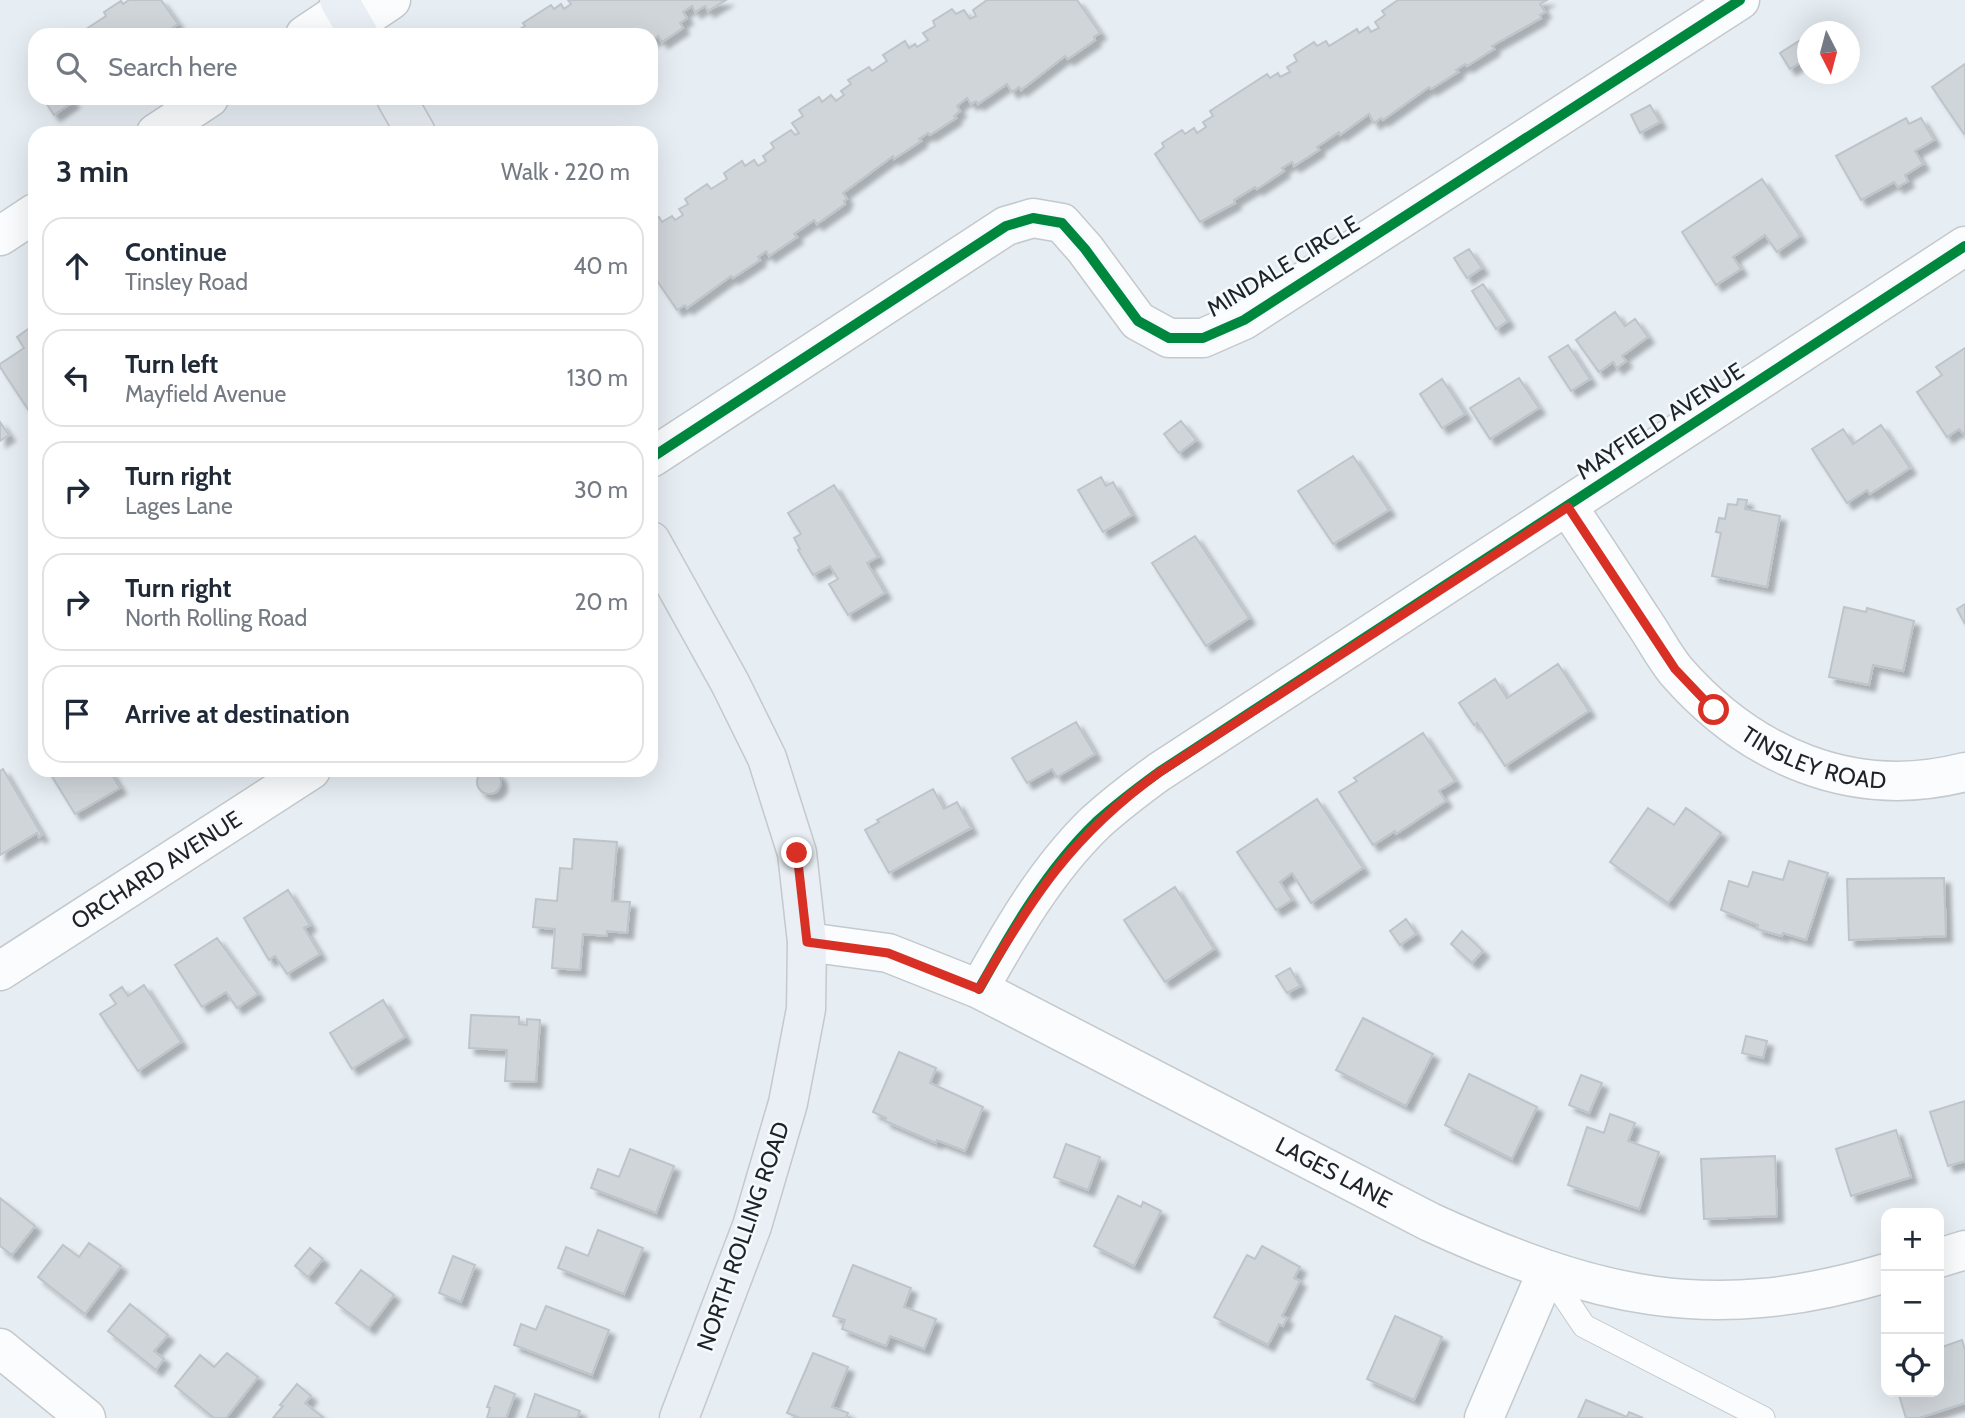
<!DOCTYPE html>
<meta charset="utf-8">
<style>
:root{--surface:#fff;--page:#f2f2f3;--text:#1f2937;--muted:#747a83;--line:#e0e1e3}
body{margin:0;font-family:Cabin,sans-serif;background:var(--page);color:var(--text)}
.controls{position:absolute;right:21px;bottom:21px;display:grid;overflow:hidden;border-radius:14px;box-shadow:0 7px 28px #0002}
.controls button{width:63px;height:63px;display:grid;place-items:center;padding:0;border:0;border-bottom:2px solid var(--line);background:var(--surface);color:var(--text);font:35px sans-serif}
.compass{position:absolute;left:1797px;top:21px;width:63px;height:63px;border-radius:50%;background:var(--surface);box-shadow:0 7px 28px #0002;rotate:174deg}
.stop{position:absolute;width:21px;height:21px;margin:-16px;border:5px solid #d93025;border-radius:50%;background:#fff}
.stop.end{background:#d93025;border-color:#fff;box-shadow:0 2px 7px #0008}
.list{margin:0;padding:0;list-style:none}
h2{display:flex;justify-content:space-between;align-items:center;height:91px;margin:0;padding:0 28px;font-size:30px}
h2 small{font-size:23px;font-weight:400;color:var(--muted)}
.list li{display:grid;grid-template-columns:46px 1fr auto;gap:21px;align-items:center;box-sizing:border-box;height:98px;margin:0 14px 14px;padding:0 14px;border:2px solid var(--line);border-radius:21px}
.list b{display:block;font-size:26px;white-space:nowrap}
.list p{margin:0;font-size:23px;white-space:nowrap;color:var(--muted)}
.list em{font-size:23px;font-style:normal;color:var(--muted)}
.icon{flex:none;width:38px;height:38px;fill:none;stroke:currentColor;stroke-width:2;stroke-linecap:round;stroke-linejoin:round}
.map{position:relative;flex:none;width:1965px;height:1418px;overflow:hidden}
.search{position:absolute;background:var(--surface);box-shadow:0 7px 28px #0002;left:28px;top:28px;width:630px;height:77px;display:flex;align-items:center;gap:18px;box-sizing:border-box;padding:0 24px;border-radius:21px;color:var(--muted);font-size:26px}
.panel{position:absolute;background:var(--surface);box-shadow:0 7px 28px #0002;left:28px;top:126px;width:630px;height:651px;border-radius:21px}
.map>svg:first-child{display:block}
.building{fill:#d0d5da;stroke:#bec4c9;stroke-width:2;filter:url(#shadow)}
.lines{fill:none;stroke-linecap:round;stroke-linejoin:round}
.lane-casing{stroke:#c3c9cd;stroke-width:25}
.street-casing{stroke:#c3c9cd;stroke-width:41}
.primary-casing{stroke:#c5c8cc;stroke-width:41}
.lane{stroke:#fbfcfd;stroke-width:23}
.street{stroke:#fbfcfd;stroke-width:38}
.primary{stroke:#e9eff4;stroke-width:38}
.cycleway-casing{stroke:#f5faff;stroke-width:15}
.cycleway{stroke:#00873e;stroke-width:10}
.route{stroke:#d93025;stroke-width:9}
.labels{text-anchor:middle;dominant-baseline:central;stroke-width:5;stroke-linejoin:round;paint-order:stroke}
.street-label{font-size:23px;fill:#1e2327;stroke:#f5faff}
</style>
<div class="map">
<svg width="1965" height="1418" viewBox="0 0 1965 1418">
<defs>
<filter id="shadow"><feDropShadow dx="6" dy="6" stdDeviation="2" flood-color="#0004"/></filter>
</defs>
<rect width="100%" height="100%" fill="#e6edf3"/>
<path class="building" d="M129,0H161L178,24L162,35H85L83,31L106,16L104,12L121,1L123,4Z
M568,0H726L708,11L705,6L695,12L692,6L683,12L687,18L680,23L683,28L662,42L658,36L651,41V35H524L520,29L525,26L523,23L551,5L554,9L561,4L564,9L571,4Z
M987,0H1077L1100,33L1094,37L1095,40L1068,59L1065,56L1021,90L1019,87L1012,92L1007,84L978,104L976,101L971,104L967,98L957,106L960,111L954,116L956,118L930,135L928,133L919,139L921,141L894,159L893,156L843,193L847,199L844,201L845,204L817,224L814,220L794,234L797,237L769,256L766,251L758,257L760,260L733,278L731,276L687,308L685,305L677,310L651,272V222L659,217L662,222L672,216L675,220L683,215L679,209L688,204L685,199L707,184L711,189L727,179L724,173L742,161L745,166L754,160L758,166L766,161L763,156L774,148L771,143L791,130L795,135L799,133L792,123L803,116L799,110L819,97L822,102L831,95L836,101L844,95L841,91L851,84L848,80L869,67L872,71L887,61L883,55L905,41L909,48L915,44L917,47L928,40L923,33L935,26L933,21L952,9L956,14L964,10L970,19L976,16L973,10Z
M1398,0H1547L1540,4L1545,12L1540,15L1541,18L1492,46L1494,49L1467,66L1465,64L1456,70L1458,72L1431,89L1429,87L1383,120L1381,118L1374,123L1369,114L1340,135L1339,132L1317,147L1319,150L1294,166L1292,162L1282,168L1284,171L1257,189L1255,187L1234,200L1235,203L1200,222L1155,154L1164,147L1162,143L1182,130L1185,134L1194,128L1197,133L1206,127L1203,122L1213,116L1210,111L1267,74L1270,78L1278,73L1280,77L1290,72L1287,67L1297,61L1294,55L1314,42L1317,46L1326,41L1329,46L1357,29L1359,33L1368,27L1371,32L1379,28L1375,22L1385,15L1382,11Z
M1799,41L1808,58L1790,69L1780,53Z
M1965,64V133L1964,134L1932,87Z
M43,98H71L73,102L54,115Z
M1650,105L1660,122L1640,133L1631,115Z
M1906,118L1909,124L1921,118L1934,140L1915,151L1923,164L1905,175L1908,181L1898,187L1894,182L1861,200L1836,156Z
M1762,179L1800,236L1777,252L1765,235L1733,257L1741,269L1716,285L1682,232Z
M1469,249L1482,268L1467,278L1454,258Z
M1483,284L1508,321L1496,329L1472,291Z
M1615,312L1625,326L1635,319L1648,337L1622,356L1626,361L1617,368L1613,362L1599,372L1576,340Z
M35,324V420L0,367V364L24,348L17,337Z
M1568,345L1590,379L1571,391L1549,357Z
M1965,348V435L1959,429L1947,437L1917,392L1942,375L1936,367Z
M1519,378L1539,408L1490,439L1470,408Z
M1442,379L1465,414L1442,428L1420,394Z
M1181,421L1196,440L1179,453L1164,434Z
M0,422L9,435L0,441Z
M1881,425L1910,468L1870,494L1867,490L1847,503L1812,449L1843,429L1853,444Z
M1353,456L1389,510L1333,544L1298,491Z
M1101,477L1106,486L1113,482L1132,515L1103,532L1078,490Z
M834,485L878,557L867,563L885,593L848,615L829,584L838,579L830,566L813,575L798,550L800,549L794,538L801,534L788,513Z
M1738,499L1747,500L1745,509L1780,516L1767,587L1712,576L1721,533L1716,532L1719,518L1725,519L1728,504L1737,505Z
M1195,536L1249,618L1206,646L1152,563Z
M1965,604V624L1957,609Z
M1844,607L1866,612L1867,608L1914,621L1903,671L1873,665L1869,685L1829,677Z
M1558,664L1589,711L1505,766L1477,723L1474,725L1459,703L1495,679L1507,698Z
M1076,722L1095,754L1057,777L1052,769L1027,783L1012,758Z
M1423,733L1455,781L1439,791L1446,801L1396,834L1395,831L1373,845L1339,792L1357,781L1354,778Z
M3,769L42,835L39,837L37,833L0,855V771Z
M48,770H109L120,788L75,814Z
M477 782a12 12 0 1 1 24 0a12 12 0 1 1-24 0Z
M933,789L944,809L957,802L971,828L889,873L865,830L879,822L877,820Z
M1317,799L1363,868L1311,903L1292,873L1280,882L1292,900L1276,910L1237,852Z
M1648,808L1674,825L1686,808L1721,833L1668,903L1610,862Z
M574,839L617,842L612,901L630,902L627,933L607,931V936L583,934L580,970L552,968L555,929L533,927L536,899L557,901L560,868L572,869Z
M1789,861L1828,873L1806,940L1783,933L1782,936L1757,929L1758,925L1721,910L1729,881L1748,887L1753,872L1783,880Z
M1944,878L1946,936L1849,940L1847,879Z
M1175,887L1214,949L1165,982L1124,920Z
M288,890L310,925L304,928L320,954L287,974L275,956L269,960L244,918Z
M1406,919L1416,934L1400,945L1390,931Z
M1462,931L1483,951L1472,963L1451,944Z
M217,938L258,994L237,1008L226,992L202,1007L175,965Z
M1290,968L1300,986L1287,993L1276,976Z
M144,985L181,1042L138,1071L100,1014L116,1004L110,995L122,987L128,996Z
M383,1000L405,1037L352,1069L330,1033Z
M471,1015L519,1017V1024L527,1025V1019L540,1020L536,1082L505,1081L507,1050L469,1048Z
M1363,1018L1433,1054L1406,1106L1336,1070Z
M1746,1036L1767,1041L1763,1058L1742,1053Z
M899,1052L936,1068L930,1083L983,1107L965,1151L937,1140L936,1143L885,1121L886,1118L873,1112Z
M1469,1074L1537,1107L1512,1159L1445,1125Z
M1581,1075L1602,1083L1589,1113L1569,1105Z
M1965,1101V1161L1948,1166L1930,1112Z
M1610,1114L1635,1123L1628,1141L1659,1152L1639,1209L1568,1185L1587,1127L1604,1133Z
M1896,1130L1911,1177L1851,1196L1836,1149Z
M1066,1144L1100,1157L1088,1190L1054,1177Z
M630,1149L674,1166L656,1213L591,1188L598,1169L619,1177Z
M1775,1156L1777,1216L1704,1219L1701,1159Z
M1118,1196L1141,1207L1143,1202L1161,1211L1134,1266L1094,1246Z
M0,1198L35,1226L12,1255L0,1246Z
M598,1230L643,1248L624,1294L558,1268L566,1247L588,1256Z
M89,1243L121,1266L85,1314L38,1277L63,1245L79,1257Z
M1262,1246L1300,1267L1294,1278L1300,1281L1282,1316L1287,1318L1283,1326L1279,1324L1268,1345L1214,1317L1247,1255L1255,1259Z
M310,1248L323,1259L308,1277L295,1266Z
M453,1256L475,1265L461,1302L439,1293Z
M853,1265L911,1288L904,1307L936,1319L924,1349L890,1336L886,1346L842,1329L845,1320L833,1316Z
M361,1270L394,1295L369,1328L336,1303Z
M130,1304L168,1335L154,1351L164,1359L156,1370L108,1331Z
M546,1306L609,1330L592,1375L514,1345L521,1324L536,1330Z
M1395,1316L1442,1337L1414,1400L1367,1379Z
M1962,1340L1965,1350V1403L1919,1418H1906L1898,1392H1939V1348Z
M227,1353L258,1377L226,1418H214L175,1386L200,1355L214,1367Z
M813,1353L848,1367L832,1407L848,1413L846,1418H800L787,1413Z
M297,1384L311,1396L305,1403L324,1418H273L283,1406L280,1405Z
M495,1386L515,1394L506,1418H487L490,1408L487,1407Z
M535,1394L580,1411L577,1418H527Z
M1586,1400L1627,1417L1629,1412L1643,1418H1578Z"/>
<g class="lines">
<g class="lane-casing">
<path id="lane" d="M1547,1271L1584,1326L1763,1418"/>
</g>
<g class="street-casing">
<g id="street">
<path d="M354,25L391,0"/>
<path d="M305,35L344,9"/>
<path d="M156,133L209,98"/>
<path d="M0,236L35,213"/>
<path d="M651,458L1006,226L1033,218L1062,223L1085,249L1138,321L1169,338H1203L1244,320L1740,0"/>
<path id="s1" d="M1568,507C1593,544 1617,581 1641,618C1653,635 1663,655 1676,671C1750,756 1853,801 1965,772"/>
<path id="s2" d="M807,942L888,953L979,989L1430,1222C1594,1297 1709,1326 1886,1273"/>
<path id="s3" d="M0,971L311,770"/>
<path d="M979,989C1012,930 1047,869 1096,822C1116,804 1137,788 1159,772L1965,246"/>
<path d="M1939,1258L1965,1250"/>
<path d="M0,1348L86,1418"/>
<path d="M1484,1418L1547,1271"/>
</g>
</g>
<g class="primary-casing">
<path id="primary" d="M339,0L359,35
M396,98L416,133
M651,541L730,683L767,758L797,853L807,942L806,1009L788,1103L752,1226L679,1418"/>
</g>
<use href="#lane" class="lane"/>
<use href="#street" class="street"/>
<use href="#primary" class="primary"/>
<g class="cycleway-casing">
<path id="cycleway" d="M651,458L1006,226L1033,218L1062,223L1085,249L1138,321L1169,338H1203L1244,320L1740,0
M979,989C1012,930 1047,869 1096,822C1116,804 1137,788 1159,772L1965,246"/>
</g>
<use href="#cycleway" class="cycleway"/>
</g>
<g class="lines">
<path class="route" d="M797,853L807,942L888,953L979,989C1031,898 1073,834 1160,772L1568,507L1675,669L1714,710"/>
</g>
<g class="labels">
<g class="street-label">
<text transform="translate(1283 266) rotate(-31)">MINDALE CIRCLE</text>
<text transform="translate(1660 421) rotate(-33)">MAYFIELD AVENUE</text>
<text stroke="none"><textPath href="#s1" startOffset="364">TINSLEY ROAD</textPath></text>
<text stroke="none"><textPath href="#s3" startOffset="186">ORCHARD AVENUE</textPath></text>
<text stroke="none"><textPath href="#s2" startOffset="579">LAGES LANE</textPath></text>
<text transform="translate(743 1236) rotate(-71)">NORTH ROLLING ROAD</text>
</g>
</g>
</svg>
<div class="controls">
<button>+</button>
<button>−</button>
<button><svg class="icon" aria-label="locate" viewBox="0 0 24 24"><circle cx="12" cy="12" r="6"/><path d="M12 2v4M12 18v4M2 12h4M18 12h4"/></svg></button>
</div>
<svg class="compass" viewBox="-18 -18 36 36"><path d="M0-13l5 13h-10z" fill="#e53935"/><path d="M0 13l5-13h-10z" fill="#747a83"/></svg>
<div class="stop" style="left:1714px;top:710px"></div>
<div class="stop end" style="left:797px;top:853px"></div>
<div class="search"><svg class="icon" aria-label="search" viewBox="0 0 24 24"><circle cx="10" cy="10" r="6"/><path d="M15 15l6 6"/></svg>Search here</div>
<section class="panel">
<h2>3 min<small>Walk · 220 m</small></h2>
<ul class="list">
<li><svg class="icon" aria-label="ahead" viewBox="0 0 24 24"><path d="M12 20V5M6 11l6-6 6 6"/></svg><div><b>Continue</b><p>Tinsley Road</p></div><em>40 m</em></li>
<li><svg class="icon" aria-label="left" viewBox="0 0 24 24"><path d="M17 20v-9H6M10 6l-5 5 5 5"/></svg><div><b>Turn left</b><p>Mayfield Avenue</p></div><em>130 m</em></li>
<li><svg class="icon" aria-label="right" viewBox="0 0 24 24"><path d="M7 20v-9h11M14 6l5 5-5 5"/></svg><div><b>Turn right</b><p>Lages Lane</p></div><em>30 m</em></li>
<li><svg class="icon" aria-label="right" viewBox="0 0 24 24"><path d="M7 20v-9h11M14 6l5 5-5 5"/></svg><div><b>Turn right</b><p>North Rolling Road</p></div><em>20 m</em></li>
<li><svg class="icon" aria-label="arrive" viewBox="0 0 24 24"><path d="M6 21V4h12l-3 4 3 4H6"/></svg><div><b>Arrive at destination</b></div></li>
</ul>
</section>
</div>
